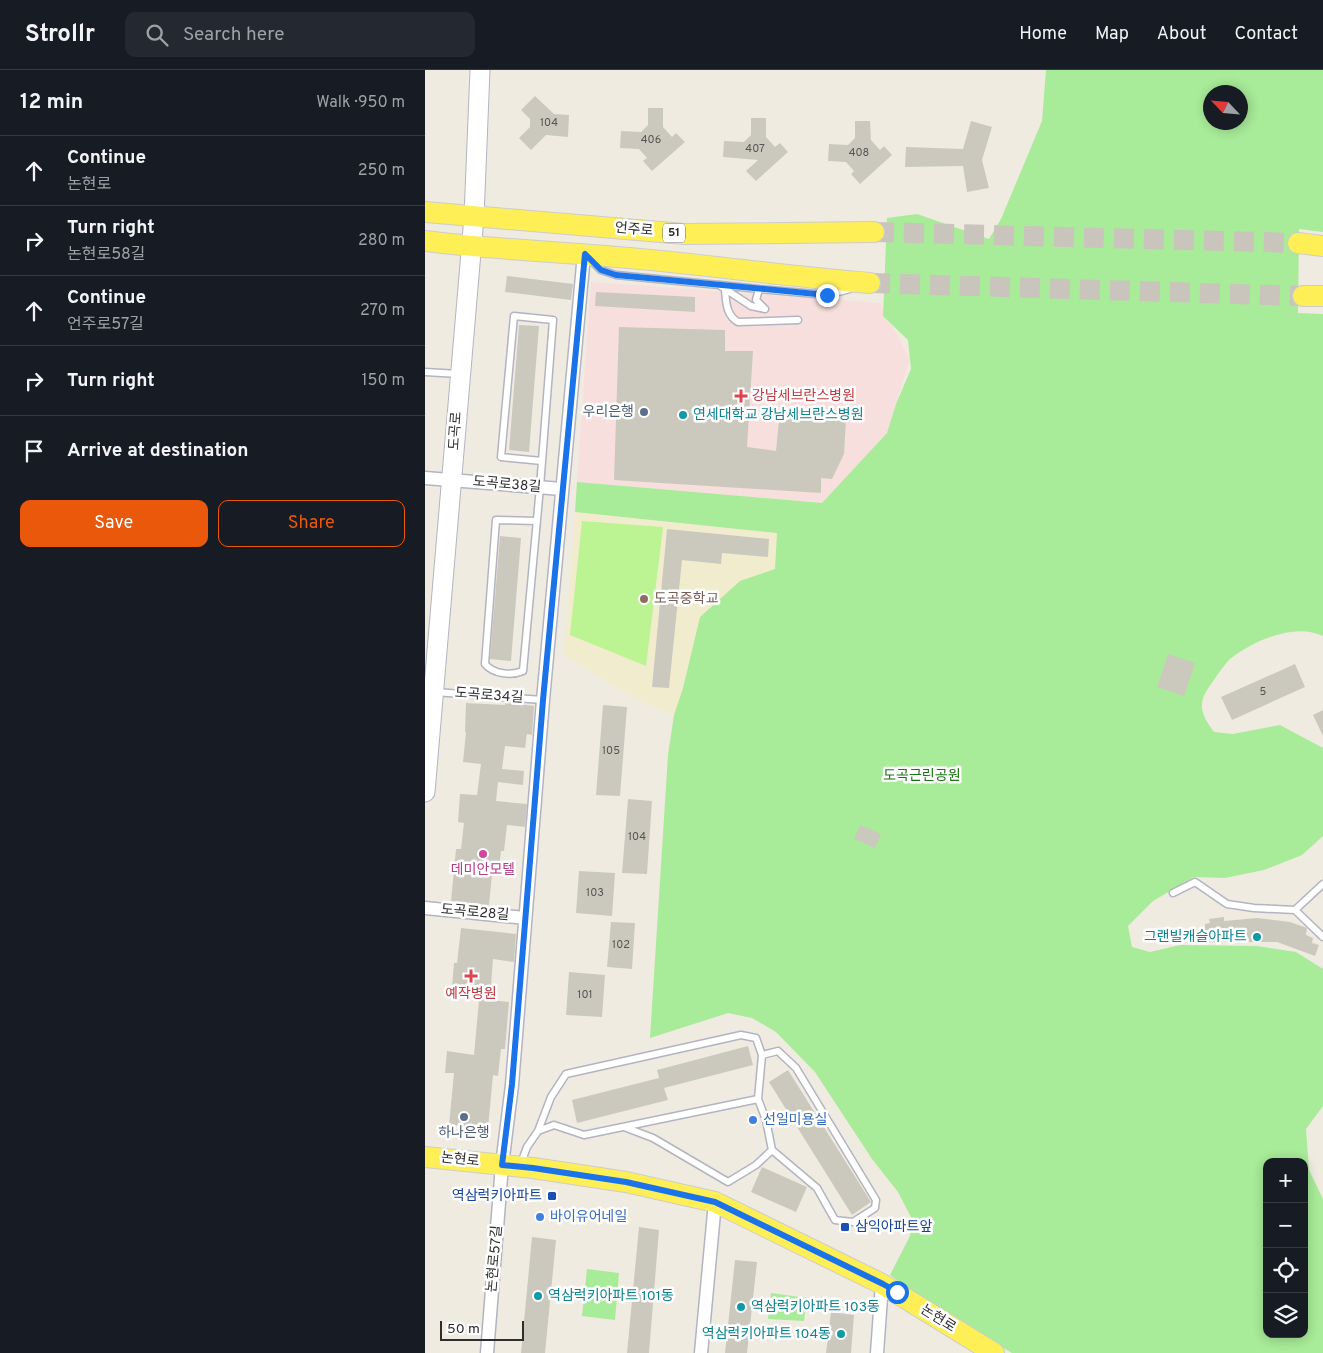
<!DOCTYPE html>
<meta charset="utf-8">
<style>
:root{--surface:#171b24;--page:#242831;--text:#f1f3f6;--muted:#9ea1a6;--line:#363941;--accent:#ea580c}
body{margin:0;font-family:Overpass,"Noto Sans KR",sans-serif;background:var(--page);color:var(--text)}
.controls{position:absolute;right:15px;bottom:15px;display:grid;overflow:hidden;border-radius:10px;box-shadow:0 2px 12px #0003}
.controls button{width:45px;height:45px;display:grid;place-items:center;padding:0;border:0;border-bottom:1px solid var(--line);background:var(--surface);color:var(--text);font:25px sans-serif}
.compass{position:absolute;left:778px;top:15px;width:45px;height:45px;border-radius:50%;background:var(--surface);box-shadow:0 2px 12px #0003;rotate:296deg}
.scale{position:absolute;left:15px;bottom:12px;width:84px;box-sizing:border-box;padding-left:5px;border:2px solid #2e2e2e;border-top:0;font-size:14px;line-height:18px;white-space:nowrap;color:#2e2e2e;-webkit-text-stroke:4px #fff;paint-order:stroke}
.stop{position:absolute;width:15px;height:15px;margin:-11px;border:4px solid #1a73e8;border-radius:50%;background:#fff}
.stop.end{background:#1a73e8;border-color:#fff;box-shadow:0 1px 5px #0008}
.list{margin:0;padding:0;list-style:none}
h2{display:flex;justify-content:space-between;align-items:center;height:65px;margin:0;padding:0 20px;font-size:21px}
h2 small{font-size:16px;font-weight:400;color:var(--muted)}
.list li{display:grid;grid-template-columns:32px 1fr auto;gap:15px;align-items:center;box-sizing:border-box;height:70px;padding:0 20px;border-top:1px solid var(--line)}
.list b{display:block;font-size:19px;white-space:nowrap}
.list p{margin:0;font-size:16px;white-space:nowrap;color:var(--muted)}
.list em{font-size:16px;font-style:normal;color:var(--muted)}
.actions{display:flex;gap:10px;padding:15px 20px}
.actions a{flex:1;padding:11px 0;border:1px solid var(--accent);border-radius:10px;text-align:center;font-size:18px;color:var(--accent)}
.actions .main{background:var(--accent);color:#fff}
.icon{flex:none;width:28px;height:28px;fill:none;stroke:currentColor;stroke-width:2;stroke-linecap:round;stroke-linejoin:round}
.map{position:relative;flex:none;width:898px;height:1283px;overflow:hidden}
header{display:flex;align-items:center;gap:30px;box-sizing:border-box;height:70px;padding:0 25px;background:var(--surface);border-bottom:1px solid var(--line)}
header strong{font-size:24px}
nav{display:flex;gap:28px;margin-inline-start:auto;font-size:18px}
.search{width:350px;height:45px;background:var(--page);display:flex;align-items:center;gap:12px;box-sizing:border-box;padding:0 18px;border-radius:10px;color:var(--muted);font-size:19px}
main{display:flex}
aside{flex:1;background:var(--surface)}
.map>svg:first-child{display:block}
.education{fill:#f2ecce}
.medical{fill:#f7dfdd}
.green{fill:#a8eb98;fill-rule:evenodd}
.pitch{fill:#bcf393}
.building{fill:#cbc9be}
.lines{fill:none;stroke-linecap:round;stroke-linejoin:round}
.primary-tunnel{stroke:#c9c5bc;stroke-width:20;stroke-dasharray:20 10;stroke-linecap:butt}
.service-casing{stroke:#b3b4c2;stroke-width:9}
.minor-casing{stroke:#b3b4c2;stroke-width:15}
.secondary-casing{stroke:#b3b4c2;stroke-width:21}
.primary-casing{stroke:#cdcdcd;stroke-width:22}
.service{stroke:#fff;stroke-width:6}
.minor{stroke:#fff;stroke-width:12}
.secondary{stroke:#fff;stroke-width:19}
.primary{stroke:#feef57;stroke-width:20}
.route{stroke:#1a73e8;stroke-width:6}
.health-dot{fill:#e0444e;stroke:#fff;stroke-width:2}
.service-dot{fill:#5c6f8a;stroke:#fff;stroke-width:2}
.culture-dot{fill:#0f9aa8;stroke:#fff;stroke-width:2}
.education-dot{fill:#8d6e63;stroke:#fff;stroke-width:2}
.hotel-dot{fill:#d1479c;stroke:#fff;stroke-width:2}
.shop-dot{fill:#3f7fe0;stroke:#fff;stroke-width:2}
.transit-dot{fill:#1a4fb4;stroke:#fff;stroke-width:2}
.labels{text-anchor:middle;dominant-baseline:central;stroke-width:5;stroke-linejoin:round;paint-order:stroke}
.number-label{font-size:11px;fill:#555552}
.shield{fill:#fff;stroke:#6d6d6d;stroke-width:1}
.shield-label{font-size:12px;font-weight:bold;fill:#2e2e2e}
.street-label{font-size:14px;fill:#2e2e2e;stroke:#fff}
.health-label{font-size:14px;fill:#be3a42;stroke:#fff;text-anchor:start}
.service-label{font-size:14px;fill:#4e5e75;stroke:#fff;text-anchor:end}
.culture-label{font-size:14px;fill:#0d838f;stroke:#fff;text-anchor:start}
.education-label{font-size:14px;fill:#785e54;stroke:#fff;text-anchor:start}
.park-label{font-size:14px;fill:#1a7414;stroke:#fff}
.hotel-label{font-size:14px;fill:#b23c85;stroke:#fff}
.shop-label{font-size:14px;fill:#366cbe;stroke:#fff;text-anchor:start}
.transit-label{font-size:14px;fill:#164399;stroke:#fff;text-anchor:end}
</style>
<header>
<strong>Strollr</strong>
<div class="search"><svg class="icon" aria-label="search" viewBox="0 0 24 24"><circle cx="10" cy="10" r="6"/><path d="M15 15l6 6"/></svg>Search here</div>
<nav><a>Home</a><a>Map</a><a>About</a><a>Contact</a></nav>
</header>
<main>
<aside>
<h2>12 min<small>Walk · 950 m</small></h2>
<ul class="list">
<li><svg class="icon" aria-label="ahead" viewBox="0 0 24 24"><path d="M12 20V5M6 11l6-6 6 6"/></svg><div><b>Continue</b><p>논현로</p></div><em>250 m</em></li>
<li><svg class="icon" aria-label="right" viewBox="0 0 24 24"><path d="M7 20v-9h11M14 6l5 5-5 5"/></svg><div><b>Turn right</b><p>논현로58길</p></div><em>280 m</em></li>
<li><svg class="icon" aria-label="ahead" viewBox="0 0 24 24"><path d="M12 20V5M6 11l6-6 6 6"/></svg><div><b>Continue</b><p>언주로57길</p></div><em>270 m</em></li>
<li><svg class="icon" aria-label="right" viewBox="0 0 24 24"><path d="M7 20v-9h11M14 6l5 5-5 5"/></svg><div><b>Turn right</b></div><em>150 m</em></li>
<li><svg class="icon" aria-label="arrive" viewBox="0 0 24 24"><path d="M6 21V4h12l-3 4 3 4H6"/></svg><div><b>Arrive at destination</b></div></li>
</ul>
<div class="actions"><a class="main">Save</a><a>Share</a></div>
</aside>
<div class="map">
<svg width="898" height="1283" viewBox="0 0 898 1283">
<rect width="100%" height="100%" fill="#f0ebe0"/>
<path class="education" d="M150,442L352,463L351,499L315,511L258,618L249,645L210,629L139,585Z"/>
<path class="medical" d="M166,212L455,233L485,289L462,363L397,433L152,412Z"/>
<path class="green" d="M621,0H898V162L874,159L873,243L898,244V566C870,552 828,571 805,589C800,594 795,601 791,607C784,617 776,626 777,638C778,647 784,655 789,662L808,664L855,655L898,678V766L877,785L839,800L800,808L769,807L728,831L703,856L707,877L725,882L755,875L832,876L871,882L898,899V1036L881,1059L884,1100L898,1129V1283H587L526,1247L494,1226L465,1205L485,1166L487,1149L473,1122L447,1089L390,1002L351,962L327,948L303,943L225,968L243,685L249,645L258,618L275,547L315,511L350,499L352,463L150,442L152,412L397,433L462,363L471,334L486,299L483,270L458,246L462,148L492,144L564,169L576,149L617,51ZM786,22H816V52H786ZM842,1092H879V1264H842Z
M162,1199L194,1203L190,1250L157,1246Z
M346,1223L382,1228L379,1251L343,1249Z"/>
<path class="pitch" d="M157,451L238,457L221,596L145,565Z"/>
<path class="building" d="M110,26L129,44L144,45L143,67L121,65L106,80L94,68L105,57V49L96,40Z
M223,38H238V57L247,67L251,63L260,72L227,101L218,91L222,88L214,79L195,78L196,61L216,62L223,55Z
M326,48H341V67L350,77L355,73L363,82L331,111L321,101L333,90L298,87L299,71L319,72L326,65Z
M430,51H445L446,70L455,80L459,76L467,85L435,114L426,104L429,101L421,92L403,91L404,74L423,75L430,68Z
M546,51L567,57L557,90L564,118L542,122L538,96L480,97L481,77L538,79Z
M82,206L148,214L146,230L80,222Z
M171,222L270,227V242L170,236Z
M94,255L114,256L104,382L84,380Z
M194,257L300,260V281H328L322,377L351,381L355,340L421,350L419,384L407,409L396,408V423L189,410Z
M242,459L344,469L343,487L297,483L296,494L257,490L244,618L227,617Z
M75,466L96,468L86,591L65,589Z
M743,584L770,593L759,626L732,617Z
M870,594L880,617L807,650L796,627Z
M80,632L109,636L107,665L102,664L100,678L80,676L77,699L99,701L98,715L73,712L71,731L102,734L100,757L82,755L79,781H76L73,806L67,805L64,835L26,831L31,779H36L39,753L33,752L35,724L52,725L56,694L38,692L41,662H40L41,633L80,635Z
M178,635L202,637L195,726L171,725Z
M898,640V666L888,645Z
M203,729L227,731L222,804L197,803Z
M435,755L456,764L450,778L429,769Z
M154,801L190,803L187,846L151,843Z
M799,847V851L832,848L865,852L882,858L881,865L888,868L887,873L894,875L890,886L852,872H780V854L785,853L784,849Z
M186,852L210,853L207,899L182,897Z
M36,858L91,864L89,892L68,889L65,930L84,932L80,979H76L73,1006L68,1005L63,1058L24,1055L29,1003H20L22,981L49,985L55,919L27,917L29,893H32Z
M144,902L180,905L177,947L141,945Z
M323,976L328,995L239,1018L243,1030L152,1053L147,1030L234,1008L232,1000Z
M363,1000L446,1132L427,1145L344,1012Z
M337,1097L382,1117L371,1142L326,1122Z
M214,1157L234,1160L224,1283H202Z
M107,1167L131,1170L120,1283H96Z
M310,1190L332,1192L322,1283H300Z
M406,1242L429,1245L426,1283H401Z"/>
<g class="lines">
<path class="primary-tunnel" d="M449,162L873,173
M445,213L878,226"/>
<g class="service-casing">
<path id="service" d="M166,190L176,200L191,205L294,215L326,236L340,239
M295,215L334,219
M300,219C301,232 301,245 313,252L373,250
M339,238L331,230L334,219L402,225L425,219
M0,302L34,304
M112,451L71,450L60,594C68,604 86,606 98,601L115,417L128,250L89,246L76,387L117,391
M10,622L118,630
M748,823L770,812L802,834L829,838L870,840L898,814
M870,840L898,867
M337,985L353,981L371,998L451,1130L450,1138L428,1152L410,1150L392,1118L347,1080
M199,1057L228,1068L303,1112L331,1095L347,1080L341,1050L333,1029
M96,1093L102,1077L113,1061L129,1055L159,1065L333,1029L337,985L331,968L316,965L141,1004L126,1027L113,1061"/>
</g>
<g class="minor-casing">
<path id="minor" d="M0,408L137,419
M0,838L100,848
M62,1283L77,1095L87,1015L118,630L159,184
M276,1283L290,1132
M452,1283L457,1214"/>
</g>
<g class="secondary-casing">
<path id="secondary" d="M0,722L49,147L55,0"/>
</g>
<g class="primary-casing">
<path id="primary" d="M0,142L259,164L449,162
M0,171C72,180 143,182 215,189C292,196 368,207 445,213
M873,173L898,176
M878,226H898
M0,1087L108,1098L201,1112L290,1132L457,1214L569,1283"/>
</g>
<use href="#service" class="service"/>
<use href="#minor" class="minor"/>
<use href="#secondary" class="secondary"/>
<use href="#primary" class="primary"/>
</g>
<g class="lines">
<path class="route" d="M402,225L191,205L176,200L160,184L118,630L87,1014L77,1095L108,1098L201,1112L290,1132L458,1214L472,1222"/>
</g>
<g class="health-dot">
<path d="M313.5 318.5h5v5h5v5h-5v5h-5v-5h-5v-5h5z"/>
<path d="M43.5 898.5h5v5h5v5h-5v5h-5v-5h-5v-5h5z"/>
</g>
<g class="service-dot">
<circle cx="219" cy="342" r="5"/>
<circle cx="39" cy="1047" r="5"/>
</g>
<g class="culture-dot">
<circle cx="258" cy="345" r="5"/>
<circle cx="832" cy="867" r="5"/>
<circle cx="113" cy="1226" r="5"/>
<circle cx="316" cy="1237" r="5"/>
<circle cx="416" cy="1264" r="5"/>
</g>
<circle class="education-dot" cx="219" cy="529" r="5"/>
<circle class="hotel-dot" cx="58" cy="784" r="5"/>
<g class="shop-dot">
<circle cx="328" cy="1050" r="5"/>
<circle cx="115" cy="1147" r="5"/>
</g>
<g class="transit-dot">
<rect x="122" y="1121" width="10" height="10" rx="2.5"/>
<rect x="415" y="1152" width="10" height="10" rx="2.5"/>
</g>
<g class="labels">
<g class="number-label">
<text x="124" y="53">104</text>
<text x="226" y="70">406</text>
<text x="330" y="79">407</text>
<text x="434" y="83">408</text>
<text x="838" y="622">5</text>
<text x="186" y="681">105</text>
<text x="212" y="767">104</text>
<text x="170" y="823">103</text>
<text x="196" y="875">102</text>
<text x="160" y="925">101</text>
</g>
<rect class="shield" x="238" y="153.5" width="22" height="19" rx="4"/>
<g class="shield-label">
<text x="249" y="163">51</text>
</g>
<g class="street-label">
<text transform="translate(209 160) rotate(5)">언주로</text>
<text transform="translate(31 361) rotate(-86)">도곡로</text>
<text transform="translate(82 415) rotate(5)">도곡로38길</text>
<text transform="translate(64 626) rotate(4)">도곡로34길</text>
<text transform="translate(50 843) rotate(5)">도곡로28길</text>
<text transform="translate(35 1090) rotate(6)">논현로</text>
<text transform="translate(70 1189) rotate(-85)">논현로57길</text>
<text transform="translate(513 1249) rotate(32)">논현로</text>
</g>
<g class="health-label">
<text x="327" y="326">강남세브란스병원</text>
<text x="46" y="924" text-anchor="middle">예작병원</text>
</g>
<g class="service-label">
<text x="209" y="342">우리은행</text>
<text x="39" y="1063" text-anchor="middle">하나은행</text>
</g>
<g class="culture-label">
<text x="268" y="345">연세대학교 강남세브란스병원</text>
<text x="822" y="867" text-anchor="end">그랜빌캐슬아파트</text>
<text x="123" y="1226">역삼럭키아파트 101동</text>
<text x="326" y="1237">역삼럭키아파트 103동</text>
<text x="406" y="1264" text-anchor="end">역삼럭키아파트 104동</text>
</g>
<g class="education-label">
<text x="229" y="529">도곡중학교</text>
</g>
<g class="park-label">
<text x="497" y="706">도곡근린공원</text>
</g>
<g class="hotel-label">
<text x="58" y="800">데미안모텔</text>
</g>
<g class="shop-label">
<text x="338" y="1050">선일미용실</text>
<text x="125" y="1147">바이유어네일</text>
</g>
<g class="transit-label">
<text x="117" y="1126">역삼럭키아파트</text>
<text x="430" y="1157" text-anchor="start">삼익아파트앞</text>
</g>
</g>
</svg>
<div class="controls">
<button>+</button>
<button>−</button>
<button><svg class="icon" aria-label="locate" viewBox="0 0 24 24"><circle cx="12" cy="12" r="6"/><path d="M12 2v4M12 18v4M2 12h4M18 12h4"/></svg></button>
<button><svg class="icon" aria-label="layers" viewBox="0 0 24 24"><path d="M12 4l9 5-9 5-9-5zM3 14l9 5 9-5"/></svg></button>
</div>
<svg class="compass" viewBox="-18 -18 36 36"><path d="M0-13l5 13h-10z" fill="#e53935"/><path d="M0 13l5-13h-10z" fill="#9ea1a6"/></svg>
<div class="scale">50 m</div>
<div class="stop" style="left:472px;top:1222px"></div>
<div class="stop end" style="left:402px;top:225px"></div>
</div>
</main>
